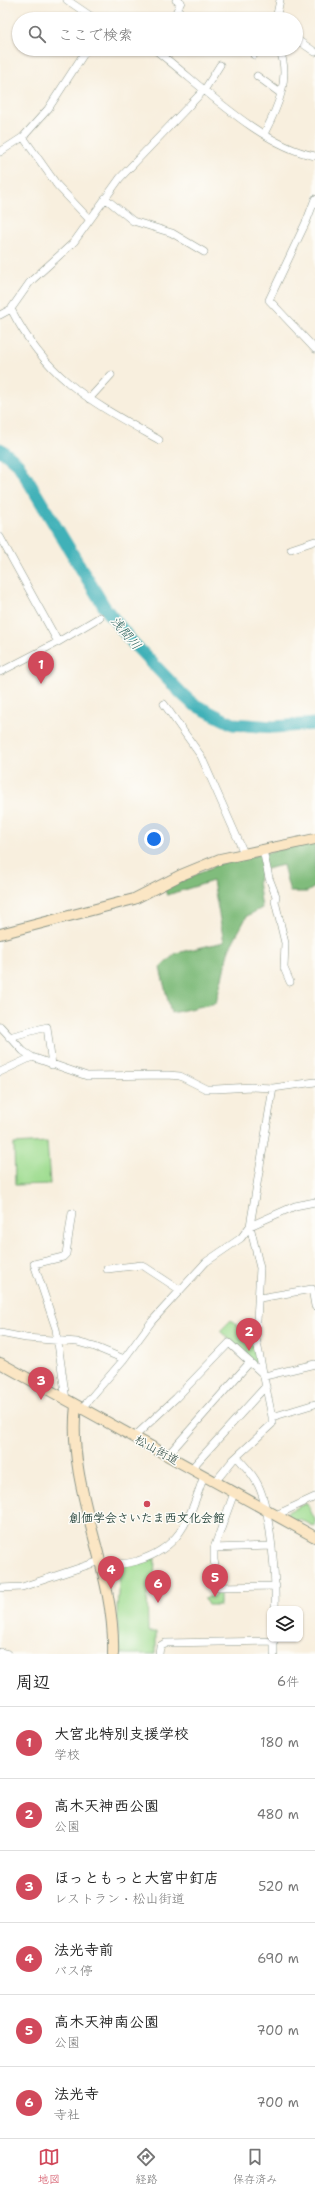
<!DOCTYPE html>
<html lang="ja">
<meta charset="utf-8">
<style>
:root{--surface:#fff;--page:#f2f2f2;--text:#222;--muted:#767676;--line:#e0e0e0;--accent:#d1495b}
body{margin:0;font-family:"Shantell Sans","Klee One",sans-serif;background:var(--page);color:var(--text)}
.controls{position:absolute;right:12px;bottom:12px;display:grid;overflow:hidden;border-radius:8px;box-shadow:0 1px 3px #0004}
.controls button{width:36px;height:36px;display:grid;place-items:center;padding:0;border:0;border-bottom:1px solid var(--line);background:var(--surface);color:var(--text);font:20px sans-serif}
.you{position:absolute;left:154px;top:839px;width:14px;height:14px;margin:-10px;border:3px solid #fff;border-radius:50%;background:#1a73e8;box-shadow:0 0 0 6px #1a73e833}
.badge{display:grid;place-items:center;width:26px;height:26px;border-radius:50%;background:var(--accent);color:#fff;font-size:13px;font-weight:700}
.pin{position:absolute;translate:-50% -33px;filter:drop-shadow(0 1px 2px #0008)}
.pin::after{content:'';position:absolute;top:21px;width:14px;height:12px;background:inherit;clip-path:polygon(0 0,100% 0,50% 100%)}
.list{margin:0;padding:0;list-style:none}
h2{display:flex;justify-content:space-between;align-items:center;height:52px;margin:0;padding:0 16px;font-size:17px}
h2 small{font-size:13px;font-weight:400;color:var(--muted)}
.list li{display:grid;grid-template-columns:26px 1fr auto;gap:12px;align-items:center;box-sizing:border-box;height:72px;padding:0 16px;border-top:1px solid var(--line)}
.list b{display:block;font-size:15px;white-space:nowrap}
.list p{margin:0;font-size:13px;white-space:nowrap;color:var(--muted)}
.list em{font-size:13px;font-style:normal;color:var(--muted)}
.icon{flex:none;width:22px;height:22px;fill:none;stroke:currentColor;stroke-width:2;stroke-linecap:round;stroke-linejoin:round}
.map{position:relative;flex:none;width:315px;height:1654px;overflow:hidden}
.search{position:absolute;background:var(--surface);box-shadow:0 1px 3px #0004;left:12px;right:12px;top:12px;height:44px;display:flex;align-items:center;gap:10px;box-sizing:border-box;padding:0 14px;border-radius:22px;color:var(--muted);font-size:15px}
.sheet{height:484px;background:var(--surface)}
nav{display:flex;justify-content:space-around;align-items:center;box-sizing:border-box;height:56px;border-top:1px solid var(--line);background:var(--surface);font-size:11px;color:var(--muted)}
nav a{display:grid;justify-items:center;gap:2px}
nav .on{color:var(--accent)}
.map>svg:first-child{display:block}
.green{fill:#a0dd92;stroke:#608d63}
.forest{fill:#80bc7c;stroke:#507c58}
.lines{fill:none;stroke-linecap:round;stroke-linejoin:round}
.river{stroke:#41b1b8;stroke-width:13}
.street-casing{stroke:#8c9689;stroke-width:8}
.secondary-casing{stroke:#8c9689;stroke-width:12}
.street{stroke:#fff;stroke-width:7}
.secondary{stroke:#fbe6c4;stroke-width:10}
.poi-dot{fill:#d1495b;stroke:#fdfcf7;stroke-width:1.5}
.labels{text-anchor:middle;dominant-baseline:central;stroke-width:3;stroke-linejoin:round;paint-order:stroke}
.street-label{font-size:12px;fill:#1f3d34;stroke:#fdfcf7}
.poi-label{font-size:12px;font-weight:bold;fill:#1f3d34;stroke:#fdfcf7}
.water-label{font-size:13px;font-style:italic;fill:#29605c;stroke:#fdfcf7}
</style>
<div class="map">
<svg width="315" height="1654" viewBox="0 0 315 1654">
<rect width="100%" height="100%" fill="#fdfcf7"/>
<filter id="ink" filterUnits="userSpaceOnUse"><feTurbulence type="fractalNoise" baseFrequency=".025" numOctaves="2"/><feDisplacementMap in="SourceGraphic" scale="8" xChannelSelector="R" yChannelSelector="G"/><feConvolveMatrix kernelMatrix="1 2 1 2 8 2 1 2 1" color-interpolation-filters="sRGB"/></filter>
<filter id="wash" filterUnits="userSpaceOnUse"><feTurbulence type="fractalNoise" baseFrequency=".012" numOctaves="4" result="noise"/><feDisplacementMap in="SourceGraphic" scale="16" xChannelSelector="R" yChannelSelector="G"/><feGaussianBlur stdDeviation="0.9" result="paint"/><feColorMatrix in="noise" values="0 0 0 0 0 0 0 0 0 0 0 0 0 0 0 0 0 1.4 0 .05"/><feComposite in="paint" operator="in"/></filter>
<g filter="url(#wash)">
<rect width="100%" height="100%" fill="#f8efde"/>
<path class="green" d="M47,1142L50,1184L15,1185L14,1144Z
M231,1320L254,1340L261,1369L220,1331Z
M307,1503L315,1520V1527L300,1519L295,1521L287,1516V1512Z
M155,1557L154,1584H147L148,1632H156V1654H119L117,1609L120,1566Z
M220,1591V1605H208L204,1598L215,1596L216,1592Z"/>
<path class="forest" d="M315,841V887L307,892H290L283,865L262,870L258,881L262,908L247,916L229,949L216,1003L171,1013L160,968L176,953L224,942L213,881L167,895L164,889L219,864Z"/>
<g class="lines">
<path class="river" d="M0,449L18,464L105,608L133,643L182,694L193,704L233,724L274,727L315,724"/>
</g>
</g>
<g filter="url(#ink)">
<g class="lines">
<g class="street-casing">
<path id="street" d="M67,0L95,19
M173,19L181,2L176,0
M276,19L280,0
M296,39L315,52
M154,49C199,83 260,146 315,156
M254,55L257,49
M257,76L280,93
M264,134C277,109 292,77 279,49
M23,137L57,185L89,219
M0,152L23,137L48,109L87,49
M105,198L133,221L172,233L204,252
M315,199L307,220L269,300L315,349
M11,309C47,380 92,402 159,440
M0,315L11,309L30,282L74,242L120,178L205,89L220,65
M89,399L111,375
M0,537L58,642L0,672
M291,549L315,541
M58,642L100,617
M164,704L201,756L244,853
M263,850L269,878L276,896L275,901L285,943L284,968L290,982
M0,1026L23,1051L32,1057
M9,1037L47,1027L52,1065
M0,1072L32,1057L87,1076L168,1075L180,1076L206,1089H216L251,1087L273,1088L315,1082
M107,1269L142,1265L180,1290
M260,1298L312,1289L315,1306
M0,1333L26,1338L77,1342L95,1347L124,1359
M265,1376L315,1364
M66,1400L56,1329L34,1264L63,1257L66,1254L72,1213
M82,1408L124,1359L152,1321L206,1262L241,1238L250,1226L295,1206L315,1202
M272,1417L315,1404
M134,1437L176,1398L229,1343L264,1375
M167,1456L250,1362
M237,1457C243,1464 251,1472 256,1481C271,1506 276,1579 275,1609
M191,1469L266,1386
M215,1482L233,1460L272,1424V1417L256,1338L260,1268L250,1226L273,1088
M234,1493L214,1548V1560L219,1587L276,1586
M276,1515L315,1497
M214,1548L271,1546
M0,1588L22,1587L100,1561C110,1566 126,1564 137,1561C183,1547 189,1517 204,1476
M0,1652L8,1654
M159,1654L160,1646L165,1643L274,1641
M274,1654V1639"/>
</g>
<g class="secondary-casing">
<path id="secondary" d="M0,934L134,899L181,875L220,859L315,839
M0,1363L315,1537
M76,1405C66,1490 116,1570 113,1654"/>
</g>
<use href="#street" class="street"/>
<use href="#secondary" class="secondary"/>
</g>
</g>
<circle class="poi-dot" cx="147" cy="1504" r="4"/>
<g class="labels">
<g class="street-label">
<text transform="translate(157 1450) rotate(29)">松山街道</text>
</g>
<g class="poi-label">
<text x="147" y="1518">創価学会さいたま西文化会館</text>
</g>
<g class="water-label">
<text transform="translate(126 633) rotate(50)">浅間川</text>
</g>
</g>
</svg>
<div class="controls">
<button><svg class="icon" aria-label="layers" viewBox="0 0 24 24"><path d="M12 4l9 5-9 5-9-5zM3 14l9 5 9-5"/></svg></button>
</div>
<div class="you"></div>
<div class="pin badge" style="left:41px;top:684px">1</div>
<div class="pin badge" style="left:249px;top:1351px">2</div>
<div class="pin badge" style="left:41px;top:1400px">3</div>
<div class="pin badge" style="left:111px;top:1589px">4</div>
<div class="pin badge" style="left:215px;top:1597px">5</div>
<div class="pin badge" style="left:158px;top:1603px">6</div>
<div class="search"><svg class="icon" aria-label="search" viewBox="0 0 24 24"><circle cx="10" cy="10" r="6"/><path d="M15 15l6 6"/></svg>ここで検索</div>
</div>
<section class="sheet">
<h2>周辺<small>6件</small></h2>
<ul class="list">
<li><span class="badge">1</span><div><b>大宮北特別支援学校</b><p>学校</p></div><em>180 m</em></li>
<li><span class="badge">2</span><div><b>高木天神西公園</b><p>公園</p></div><em>480 m</em></li>
<li><span class="badge">3</span><div><b>ほっともっと大宮中釘店</b><p>レストラン · 松山街道</p></div><em>520 m</em></li>
<li><span class="badge">4</span><div><b>法光寺前</b><p>バス停</p></div><em>690 m</em></li>
<li><span class="badge">5</span><div><b>高木天神南公園</b><p>公園</p></div><em>700 m</em></li>
<li><span class="badge">6</span><div><b>法光寺</b><p>寺社</p></div><em>700 m</em></li>
</ul>
</section>
<nav>
<a class="on"><svg class="icon" aria-label="map" viewBox="0 0 24 24"><path d="M3 6l6-2 6 2 6-2v14l-6 2-6-2-6 2zM9 4v14M15 6v14"/></svg>地図</a>
<a><svg class="icon" aria-label="directions" viewBox="0 0 24 24"><path d="M12 3l9 9-9 9-9-9zM9 14v-3h6M13 9l2 2-2 2"/></svg>経路</a>
<a><svg class="icon" aria-label="saved" viewBox="0 0 24 24"><path d="M7 4h10v16l-5-4-5 4z"/></svg>保存済み</a>
</nav>
